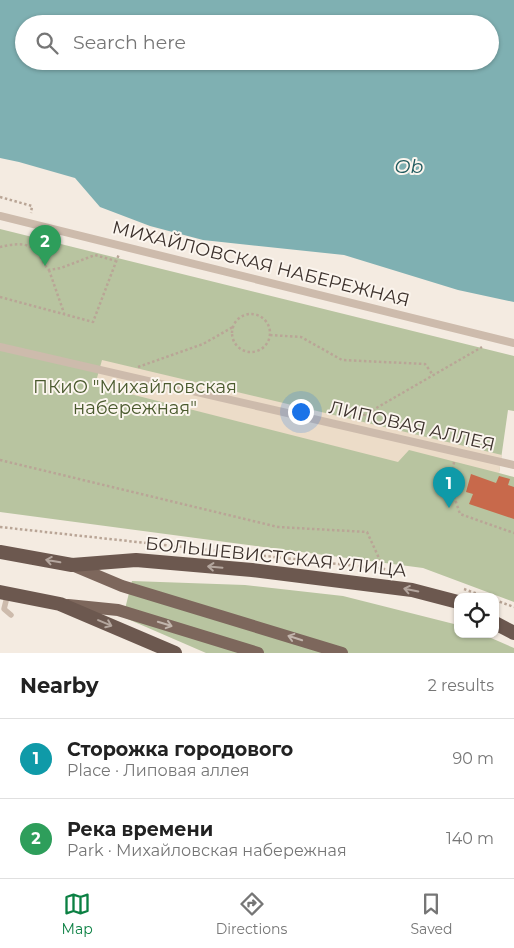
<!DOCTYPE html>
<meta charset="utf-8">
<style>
:root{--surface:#fff;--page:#f2f2f2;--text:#222;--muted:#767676;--line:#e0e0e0;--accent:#0b8043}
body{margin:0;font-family:Montserrat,sans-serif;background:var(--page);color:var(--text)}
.controls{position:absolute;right:15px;bottom:15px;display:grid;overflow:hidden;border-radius:10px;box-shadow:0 1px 4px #0004}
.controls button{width:45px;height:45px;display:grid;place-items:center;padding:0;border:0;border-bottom:1px solid var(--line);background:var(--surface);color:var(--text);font:25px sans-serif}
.you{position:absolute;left:300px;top:411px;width:18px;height:18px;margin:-12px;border:4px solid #fff;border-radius:50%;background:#1a73e8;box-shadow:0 0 0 8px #1a73e833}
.badge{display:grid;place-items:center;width:32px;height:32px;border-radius:50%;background:var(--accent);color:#fff;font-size:16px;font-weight:700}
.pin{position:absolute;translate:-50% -41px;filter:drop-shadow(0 1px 2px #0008)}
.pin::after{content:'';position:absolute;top:26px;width:18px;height:15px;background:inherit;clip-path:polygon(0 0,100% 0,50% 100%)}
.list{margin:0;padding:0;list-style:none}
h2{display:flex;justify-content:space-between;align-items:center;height:65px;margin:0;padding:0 20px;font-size:21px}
h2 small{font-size:16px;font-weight:400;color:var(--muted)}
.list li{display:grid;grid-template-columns:32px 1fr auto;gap:15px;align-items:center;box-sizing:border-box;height:80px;padding:0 20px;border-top:1px solid var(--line)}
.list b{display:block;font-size:19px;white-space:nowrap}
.list p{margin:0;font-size:16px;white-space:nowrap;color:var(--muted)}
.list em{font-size:16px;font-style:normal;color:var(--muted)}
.icon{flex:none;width:28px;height:28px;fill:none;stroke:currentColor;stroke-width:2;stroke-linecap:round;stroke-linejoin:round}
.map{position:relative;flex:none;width:514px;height:653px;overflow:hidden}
.search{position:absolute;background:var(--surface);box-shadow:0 1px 4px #0004;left:15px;right:15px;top:15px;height:55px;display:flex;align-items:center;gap:12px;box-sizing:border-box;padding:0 18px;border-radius:28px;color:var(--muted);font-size:19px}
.sheet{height:225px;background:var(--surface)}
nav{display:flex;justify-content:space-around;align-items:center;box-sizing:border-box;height:70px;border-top:1px solid var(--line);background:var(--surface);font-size:14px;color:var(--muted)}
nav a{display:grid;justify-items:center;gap:2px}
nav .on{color:var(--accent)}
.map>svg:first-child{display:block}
.green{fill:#b8c4a0}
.plaza{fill:#ecdcc8}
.water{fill:#7fb0b2;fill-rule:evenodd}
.building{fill:#c8694b}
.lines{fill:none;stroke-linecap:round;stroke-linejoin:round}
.path{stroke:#b9a596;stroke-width:2.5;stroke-dasharray:2.5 2.5;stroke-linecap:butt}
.service{stroke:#cdbbac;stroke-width:5.5}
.pedestrian{stroke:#cdbbac;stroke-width:8}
.primary{stroke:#7d675c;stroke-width:12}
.trunk{stroke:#6c584f;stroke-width:14}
.oneway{stroke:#b4a69e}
.oneway2{stroke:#c2b5ac}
.labels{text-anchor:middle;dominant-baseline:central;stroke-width:4;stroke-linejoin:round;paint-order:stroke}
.street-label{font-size:18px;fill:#3b302b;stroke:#fbf5ee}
.park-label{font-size:18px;fill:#4a5a2e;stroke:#fbf5ee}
.water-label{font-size:19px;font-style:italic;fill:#1f5a5e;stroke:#fbf5ee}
</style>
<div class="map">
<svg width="514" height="653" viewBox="0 0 514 653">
<rect width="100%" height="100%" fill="#f4ebe1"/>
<path class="green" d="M0,229L514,356V411L508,410L499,473L514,477V602L423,568L0,512Z
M132,581L245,585L343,596L458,625V634H482L514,648V653H206L123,617Z"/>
<path class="plaza" d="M102,360L502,455L499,473L409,450L398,462L95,385Z"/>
<path class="water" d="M0,0H514V302L458,290L344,255L203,240L150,226L100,207L75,178L19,162L0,158ZM24,24H490V61H24Z"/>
<path class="building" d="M471,474L496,483L499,476L510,479L508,485L514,487V519L469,504L473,494L466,492Z"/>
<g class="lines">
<path class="path" d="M0,197L32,206L31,213
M0,247C12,244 30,241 38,253C42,259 44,265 49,270L61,268L95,255L116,261
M49,270L64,313
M0,297L93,322L119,254
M232 333a19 19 0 1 1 38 0a19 19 0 1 1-38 0Z
M270,335L301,337L342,360L425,364L433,375
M138,367L203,344L233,327
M359,418L482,347
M0,460L278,527L367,532L384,569
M454,462L451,487L460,514L514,533
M0,527L384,569L405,574
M464,589L486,597
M495,600L514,607"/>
<path class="service" d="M8,593L4,609L11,615"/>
<path class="pedestrian" d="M0,216L514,343
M0,347L514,465"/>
<path class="primary" d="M72,565L122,586L342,653
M68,605L118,610L258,653"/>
<path class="trunk" d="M0,552L72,565L136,560L252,570L412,590L458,602
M0,592L60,604L175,653
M495,623L514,633"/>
</g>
<defs><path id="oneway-shaft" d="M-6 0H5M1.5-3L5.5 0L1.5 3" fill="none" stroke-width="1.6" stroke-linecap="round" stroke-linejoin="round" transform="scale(1.25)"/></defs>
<g class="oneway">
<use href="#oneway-shaft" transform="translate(53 561) rotate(-170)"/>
<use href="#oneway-shaft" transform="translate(215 567) rotate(-175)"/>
<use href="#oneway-shaft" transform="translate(411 590) rotate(-169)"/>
<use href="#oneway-shaft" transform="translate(105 623) rotate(23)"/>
</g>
<g class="oneway2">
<use href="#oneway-shaft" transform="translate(165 624) rotate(17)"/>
<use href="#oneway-shaft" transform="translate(295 638) rotate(-162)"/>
</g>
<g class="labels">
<g class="street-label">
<text transform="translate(261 264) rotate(14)">МИХАЙЛОВСКАЯ НАБЕРЕЖНАЯ</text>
<text transform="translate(412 426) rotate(13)">ЛИПОВАЯ АЛЛЕЯ</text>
<text transform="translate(276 557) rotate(6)">БОЛЬШЕВИСТСКАЯ УЛИЦА</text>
</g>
<g class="park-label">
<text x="135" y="387">ПКиО "Михайловская<tspan x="135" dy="21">набережная"</tspan></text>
</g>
<g class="water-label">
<text x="409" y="166">Ob</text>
</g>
</g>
</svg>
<div class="controls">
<button><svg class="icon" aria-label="locate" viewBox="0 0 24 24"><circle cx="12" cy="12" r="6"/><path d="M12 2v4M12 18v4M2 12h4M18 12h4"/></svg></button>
</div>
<div class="you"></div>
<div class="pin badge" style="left:449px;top:508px;background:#0f9aa8">1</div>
<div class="pin badge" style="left:45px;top:266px;background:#2e9e5b">2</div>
<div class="search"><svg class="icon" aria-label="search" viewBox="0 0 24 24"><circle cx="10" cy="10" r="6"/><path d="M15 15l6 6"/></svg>Search here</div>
</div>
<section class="sheet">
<h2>Nearby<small>2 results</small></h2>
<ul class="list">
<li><span class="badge" style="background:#0f9aa8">1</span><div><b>Сторожка городового</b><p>Place · Липовая аллея</p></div><em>90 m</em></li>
<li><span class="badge" style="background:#2e9e5b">2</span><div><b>Река времени</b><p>Park · Михайловская набережная</p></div><em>140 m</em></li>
</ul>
</section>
<nav>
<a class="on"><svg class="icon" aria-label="map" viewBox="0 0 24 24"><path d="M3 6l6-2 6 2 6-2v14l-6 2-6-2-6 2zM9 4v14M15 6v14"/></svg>Map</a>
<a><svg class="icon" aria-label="directions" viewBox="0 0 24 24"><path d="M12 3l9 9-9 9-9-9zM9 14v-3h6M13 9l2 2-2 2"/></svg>Directions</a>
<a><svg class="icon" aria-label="saved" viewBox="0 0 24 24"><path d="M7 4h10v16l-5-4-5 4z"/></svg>Saved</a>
</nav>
